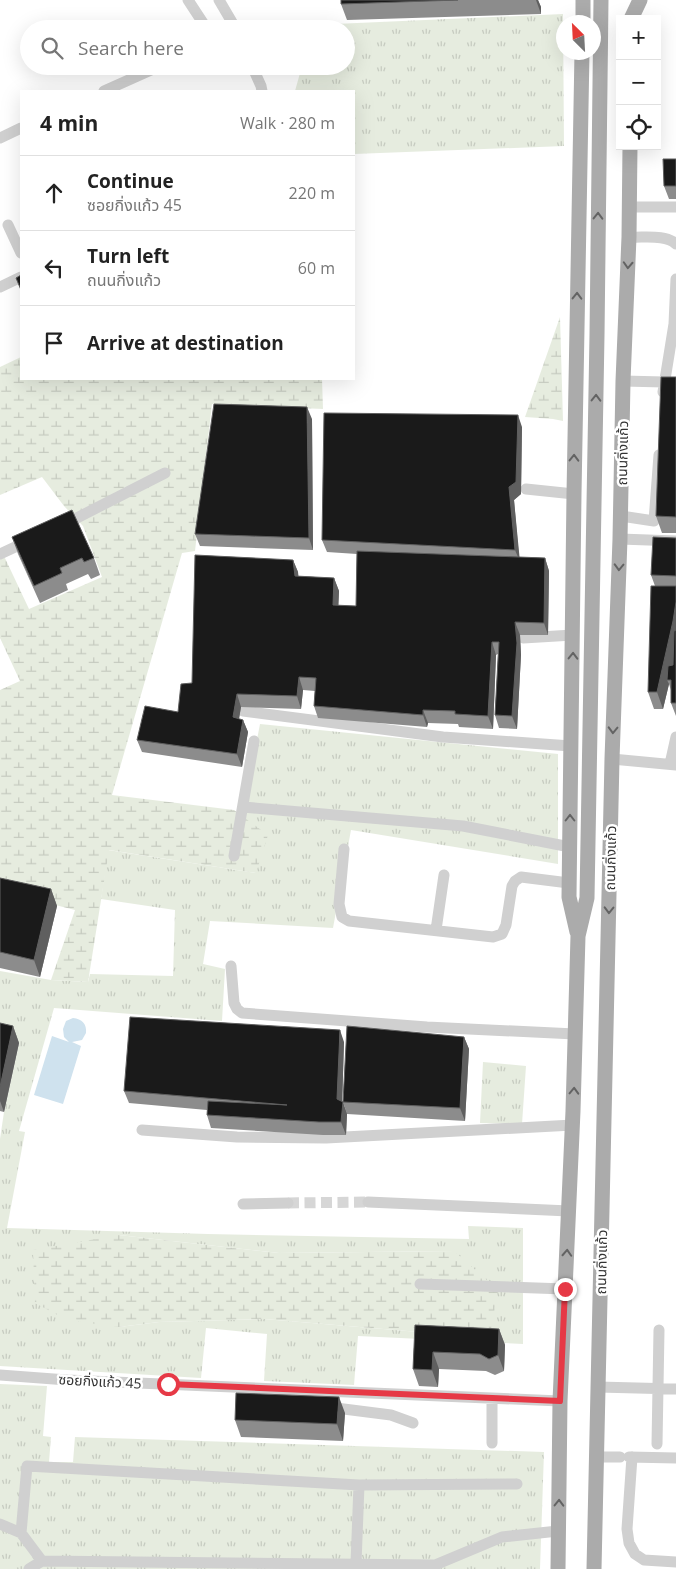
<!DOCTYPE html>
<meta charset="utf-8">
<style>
:root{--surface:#fff;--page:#f6f6f6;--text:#222;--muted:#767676;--line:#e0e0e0}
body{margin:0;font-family:"Open Sans","Noto Sans Thai",sans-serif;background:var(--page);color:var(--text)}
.controls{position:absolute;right:15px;top:15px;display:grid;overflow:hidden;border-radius:0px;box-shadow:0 5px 20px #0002}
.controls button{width:45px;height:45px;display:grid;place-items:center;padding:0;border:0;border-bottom:1px solid var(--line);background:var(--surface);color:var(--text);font:25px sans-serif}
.compass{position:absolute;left:556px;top:15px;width:45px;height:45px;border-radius:50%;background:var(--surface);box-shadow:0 5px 20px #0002;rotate:336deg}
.stop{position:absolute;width:15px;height:15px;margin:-11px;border:4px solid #e63946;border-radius:50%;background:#fff}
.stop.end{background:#e63946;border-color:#fff;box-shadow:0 1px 5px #0008}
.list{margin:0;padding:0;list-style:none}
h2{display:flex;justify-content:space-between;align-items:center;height:65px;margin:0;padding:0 20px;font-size:21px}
h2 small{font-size:16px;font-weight:400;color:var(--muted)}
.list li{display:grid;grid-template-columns:32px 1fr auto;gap:15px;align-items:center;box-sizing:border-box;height:75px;padding:0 20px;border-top:1px solid var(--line)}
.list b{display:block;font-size:19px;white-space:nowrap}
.list p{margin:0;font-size:16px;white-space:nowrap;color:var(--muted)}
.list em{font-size:16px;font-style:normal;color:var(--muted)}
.icon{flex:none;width:28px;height:28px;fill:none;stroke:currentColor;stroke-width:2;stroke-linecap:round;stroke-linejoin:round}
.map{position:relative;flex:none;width:676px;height:1569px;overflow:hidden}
.search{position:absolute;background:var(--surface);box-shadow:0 5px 20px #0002;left:20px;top:20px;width:335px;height:55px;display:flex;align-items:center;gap:12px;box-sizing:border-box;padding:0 18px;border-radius:28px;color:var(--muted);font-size:19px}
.panel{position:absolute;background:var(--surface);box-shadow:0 5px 20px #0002;left:20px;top:90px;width:335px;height:290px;border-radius:0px}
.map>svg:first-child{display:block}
.grass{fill:url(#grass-tufts);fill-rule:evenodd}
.wetland{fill:url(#wetland-marsh)}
.water{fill:#cfe2ee}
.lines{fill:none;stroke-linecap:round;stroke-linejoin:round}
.minor-tunnel{stroke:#d6d6d6;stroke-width:11;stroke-dasharray:11 5.5;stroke-linecap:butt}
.minor{stroke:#d0d0d0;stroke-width:11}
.major{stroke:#ababab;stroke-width:15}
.wall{fill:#8c8c8c}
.shaded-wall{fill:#5f5f5f}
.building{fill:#1a1a1a;stroke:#5f5f5f}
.oneway{stroke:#636363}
.route{stroke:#e63946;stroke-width:6}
.labels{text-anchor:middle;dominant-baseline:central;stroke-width:5;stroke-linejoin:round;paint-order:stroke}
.street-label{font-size:14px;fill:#333;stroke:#fff}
</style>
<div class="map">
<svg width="676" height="1569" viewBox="0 0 676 1569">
<defs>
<pattern id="grass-tufts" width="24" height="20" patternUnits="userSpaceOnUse" patternTransform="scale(1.25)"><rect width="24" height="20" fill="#e6ecdf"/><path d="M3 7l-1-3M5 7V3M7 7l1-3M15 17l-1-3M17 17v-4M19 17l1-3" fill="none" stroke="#c6cbc0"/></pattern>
<pattern id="wetland-marsh" width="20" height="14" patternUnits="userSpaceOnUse" patternTransform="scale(1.25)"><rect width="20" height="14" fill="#e6ecdf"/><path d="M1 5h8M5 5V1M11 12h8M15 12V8" fill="none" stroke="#c6cbc0"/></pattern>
</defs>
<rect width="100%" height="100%" fill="#fff"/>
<path class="grass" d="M563,14L564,146L354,154V91H295L302,66H346V29H311L312,25Z
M260,724L558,754V864L351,830L333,928L210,921L203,964L225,969L222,1021L54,1008L19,1131L25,1132L7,1228L208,1234L469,1239L468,1226L523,1228V1344L358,1336L354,1385L264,1381L267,1334L206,1328L201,1378L0,1366V1139L4,1112L19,1043L0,1039V971L51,980L88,982L90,974L173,976L175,910L101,899L108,850L256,873L242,817ZM119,1235L279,1253L454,1251L455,1335L264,1319L159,1322L119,1327Z
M483,1062L526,1066L522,1124L480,1123Z
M0,1384L47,1386L43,1436L51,1437L49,1462H73L75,1437L544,1452L540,1569H0Z"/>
<path class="wetland" d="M560,317L563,421L553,419L525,417Z
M21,357V379H322L323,409L212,404L195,551L182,553L112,795L234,810L268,835L256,873L109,850L88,982L51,980L75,910L0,891V690L20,681L0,638V558L4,556L29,609L102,577L83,526L64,506L42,477L0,495V367Z
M119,1235L279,1253L454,1251L498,1290L491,1329L455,1335L264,1319L159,1322L119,1327L67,1320L35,1303L33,1250Z"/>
<path class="water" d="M73,1018C82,1019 87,1024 86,1033L82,1040L72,1042L81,1046L63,1104L34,1095L52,1036L69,1042L64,1037L63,1029L66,1021Z"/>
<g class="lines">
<path class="minor-tunnel" d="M288,1203L368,1202"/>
<path class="minor" d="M188,0L207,29
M219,0L236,29
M252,66L261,86L262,91
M104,91L160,66
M0,138L21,128
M630,207H676
M8,225L21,253
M629,237C643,238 666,234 676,244
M0,287L21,277
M623,381L664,382
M663,392L674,324L676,279
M526,489L574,494
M621,516L654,521L659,455
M63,525L165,473
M620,539L676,541
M0,554L28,541
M523,638L573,635
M243,711L443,737L571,746
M612,759L676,765
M670,764L676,737
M243,807L463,826L570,847
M344,849L339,904L342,917L349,921L493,937L502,934L506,925L512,886L515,881L521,877L569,883
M234,856L254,741
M436,930L444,875
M231,966L234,1003L237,1009L242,1013L427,1027L575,1034
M142,1130L237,1137L326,1138L573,1125
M368,1202L569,1211
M243,1204L288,1203
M420,1284L565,1289
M0,1375L67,1380L560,1401
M598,1387L676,1389
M492,1398V1443
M328,1407L391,1415L413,1423
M657,1444L659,1330
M597,1457H620
M629,1457L676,1458
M632,1457L627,1529L629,1543L635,1554L644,1560L676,1562
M0,1524L21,1533
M42,1561L21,1533L27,1466L359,1485L517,1484
M356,1564L359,1485
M29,1569L42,1561L435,1565L502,1537L558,1531"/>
<path class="major" d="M631,19L640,0
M583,22V0
M577,932L569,897L574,494L582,52
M558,1569L560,1401L573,1111L578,936L587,898L597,335L601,0
M594,1569L612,759L620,539L623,381L629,237L630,146"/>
</g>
<path class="wall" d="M341,0H538L541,7V14L347,20L341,4Z
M676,159V199H669L664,186Z
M676,377V533H662L656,516Z
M312,419L313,550L200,546L195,534Z
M522,427L521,494L514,500L519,557L545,558L549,571L548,635H520L521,655L517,729L499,728L495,715L498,654L496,655L493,729L459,727L458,724L428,723L427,727L318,718L314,706L315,691L303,690L301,709L241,707L239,719L243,720L248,732L242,767L142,752L137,740L178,712L192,683L293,560L298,572V576L334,578L339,591L338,606H356L357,554L327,552L322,540Z
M12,537L94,558L100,575L91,579L88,574L66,584L68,590L40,603L18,554Z
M676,538V716L671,703V690L669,684L663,709H654L648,692L655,586L651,575Z
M0,878L51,889L57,906L40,977L0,968Z
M0,1023L13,1026L19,1043L4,1112L0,1111Z
M464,1037L469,1049L465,1121L347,1114L343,1102Z
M344,1042L342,1101L347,1114L346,1135H323L211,1128L207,1115V1110L129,1103L124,1091Z
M415,1325L499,1329L505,1345L504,1371L495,1375L486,1371L439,1369L438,1387L419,1386L413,1369Z
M345,1413L343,1441L241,1437L235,1420Z"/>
<path class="shaded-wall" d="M536,0H538L541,7V14Z
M307,407L312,419L313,550L309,538Z
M518,415L522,427L521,494L514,500L520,562L515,550L509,487Z
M545,558L549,571L548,635L544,623Z
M293,560L298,572L300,589L295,576Z
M334,578L339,591L338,618L333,605Z
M676,602V653L670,680H667L669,684L663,709L657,692Z
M515,622L520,635L521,655L517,729L512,716Z
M492,642L496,655L493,729L488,716Z
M299,677L303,690L301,709L297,696Z
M237,694L241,707L237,730L233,717Z
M423,710L428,723L427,727L423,715Z
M243,720L248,732L242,767L237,754Z
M51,889L57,906L40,977L34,960Z
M13,1026L19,1043L4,1112L0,1101V1087Z
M340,1030L344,1042L342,1110L343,1102L347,1114L346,1135L341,1122L337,1099Z
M464,1037L469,1049L465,1121L460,1108Z
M499,1329L505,1345L504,1371L498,1355Z
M433,1352L439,1369L438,1387L432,1370Z
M339,1397L345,1413L343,1441L337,1424Z"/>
<path class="building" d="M341,0H458L341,4Z
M663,159H676V186H664Z
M21,275V290L16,278Z
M661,377H676V517L656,516Z
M214,404L307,407L309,538L195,534Z
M324,413L518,415L516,482L509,487L515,550L322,540Z
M72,510L94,558L84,562L82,558L60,568L62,573L34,586L12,537Z
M653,537L676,538V576L651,575Z
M357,551L545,558L544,623L515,622L517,643L512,716L495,715L499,642H492L488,716L455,714V711L423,710V715L314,706L316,678L299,677L297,696L237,694L233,717L243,720L237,754L137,740L145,706L178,712L181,684L192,683L195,555L293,560L295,576L334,578L333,605L356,606Z
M651,586H676V602L673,621L657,692H648Z
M676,630V703H671V680H667L668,666L673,665L674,631Z
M0,878L51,889L34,960L0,952Z
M130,1017L340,1030L337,1099L343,1102L341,1122H319L207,1115L208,1101L287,1105L124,1091Z
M0,1023L13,1026L0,1087Z
M347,1026L464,1037L460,1108L343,1102Z
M415,1325L499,1329L498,1355L489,1359L480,1354L433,1352L432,1370L413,1369Z
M236,1393L339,1397L337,1424L235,1420Z"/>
<defs><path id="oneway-chevron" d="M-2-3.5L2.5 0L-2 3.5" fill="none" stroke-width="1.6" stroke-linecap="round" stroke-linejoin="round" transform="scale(1.25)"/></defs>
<g class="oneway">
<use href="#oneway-chevron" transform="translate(598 216) rotate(-89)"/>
<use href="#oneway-chevron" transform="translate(628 265) rotate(93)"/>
<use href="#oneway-chevron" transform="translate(577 296) rotate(-89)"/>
<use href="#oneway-chevron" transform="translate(596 398) rotate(-89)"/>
<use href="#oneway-chevron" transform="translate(574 458) rotate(-89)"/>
<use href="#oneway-chevron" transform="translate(619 567) rotate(92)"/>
<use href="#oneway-chevron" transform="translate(573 656) rotate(-89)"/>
<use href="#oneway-chevron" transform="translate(613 730) rotate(92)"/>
<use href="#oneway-chevron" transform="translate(570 818) rotate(-90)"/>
<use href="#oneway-chevron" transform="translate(609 910) rotate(91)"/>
<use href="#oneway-chevron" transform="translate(574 1091) rotate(-88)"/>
<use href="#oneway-chevron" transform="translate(567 1253) rotate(-87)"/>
<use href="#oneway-chevron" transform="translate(559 1503) rotate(-89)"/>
</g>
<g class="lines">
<path class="route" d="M168,1384L560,1401L565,1289"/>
</g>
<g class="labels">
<g class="street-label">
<text transform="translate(622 453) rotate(-89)">ถนนกิ่งแก้ว</text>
<text transform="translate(610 858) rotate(-89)">ถนนกิ่งแก้ว</text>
<text transform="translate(601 1262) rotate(-89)">ถนนกิ่งแก้ว</text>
<text transform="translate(100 1381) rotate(3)">ซอยกิ่งแก้ว 45</text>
</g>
</g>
</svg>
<div class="controls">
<button>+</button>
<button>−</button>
<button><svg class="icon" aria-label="locate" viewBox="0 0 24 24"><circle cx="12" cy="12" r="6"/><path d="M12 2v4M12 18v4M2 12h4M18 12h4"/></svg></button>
</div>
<svg class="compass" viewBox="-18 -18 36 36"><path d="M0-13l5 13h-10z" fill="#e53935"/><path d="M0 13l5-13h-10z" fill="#767676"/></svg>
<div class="stop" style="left:168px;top:1384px"></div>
<div class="stop end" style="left:565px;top:1289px"></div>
<div class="search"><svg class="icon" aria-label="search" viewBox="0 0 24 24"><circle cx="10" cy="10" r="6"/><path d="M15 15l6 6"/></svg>Search here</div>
<section class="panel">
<h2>4 min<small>Walk · 280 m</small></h2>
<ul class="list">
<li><svg class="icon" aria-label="ahead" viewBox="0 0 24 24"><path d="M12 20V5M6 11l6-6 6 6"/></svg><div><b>Continue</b><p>ซอยกิ่งแก้ว 45</p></div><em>220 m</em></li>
<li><svg class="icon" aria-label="left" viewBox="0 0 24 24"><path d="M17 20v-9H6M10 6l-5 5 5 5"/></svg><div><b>Turn left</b><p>ถนนกิ่งแก้ว</p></div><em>60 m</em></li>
<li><svg class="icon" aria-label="arrive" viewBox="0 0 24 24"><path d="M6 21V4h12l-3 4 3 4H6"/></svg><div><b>Arrive at destination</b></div></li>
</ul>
</section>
</div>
